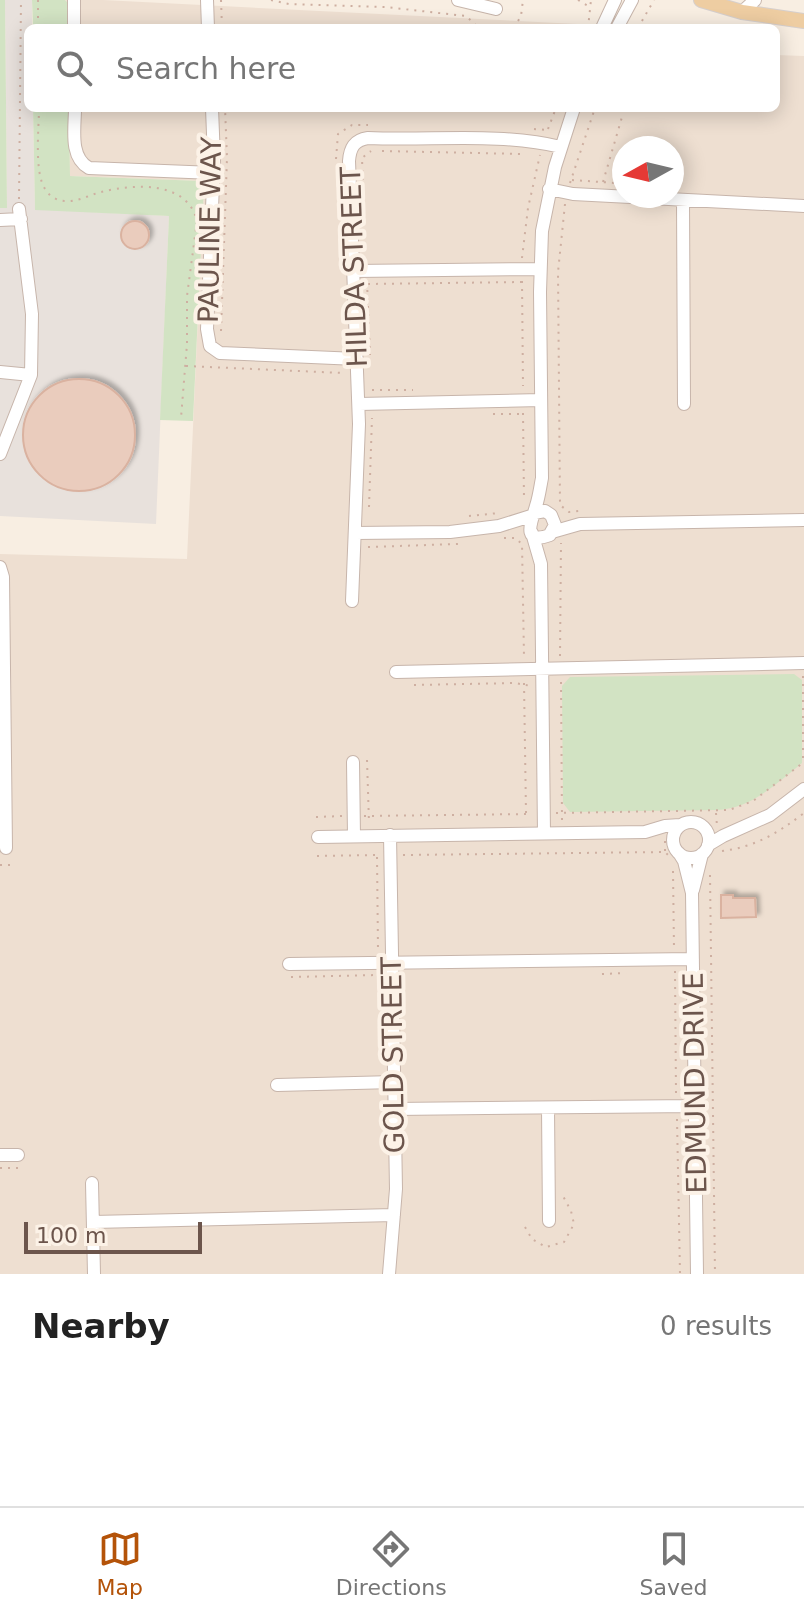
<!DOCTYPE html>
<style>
:root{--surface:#fff;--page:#f6f6f6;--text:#222;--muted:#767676;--line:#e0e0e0;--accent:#b45309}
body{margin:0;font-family:"DejaVu Sans",sans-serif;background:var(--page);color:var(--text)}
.compass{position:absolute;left:612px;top:136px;width:72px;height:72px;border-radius:50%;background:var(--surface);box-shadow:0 4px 20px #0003;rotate:262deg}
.scale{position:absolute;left:24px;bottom:20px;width:178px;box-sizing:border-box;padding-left:8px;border:4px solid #6c554c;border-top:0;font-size:22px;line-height:28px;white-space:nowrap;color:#6c554c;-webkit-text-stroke:6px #fcf2e7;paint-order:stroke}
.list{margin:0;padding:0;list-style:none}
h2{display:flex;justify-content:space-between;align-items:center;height:104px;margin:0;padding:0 32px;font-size:34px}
h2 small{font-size:26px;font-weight:400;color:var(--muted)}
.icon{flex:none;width:44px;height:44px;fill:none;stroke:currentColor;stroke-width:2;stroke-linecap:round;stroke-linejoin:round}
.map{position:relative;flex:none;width:804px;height:1274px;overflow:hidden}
.search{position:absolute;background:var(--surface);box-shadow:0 4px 20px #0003;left:24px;right:24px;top:24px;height:88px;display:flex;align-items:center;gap:20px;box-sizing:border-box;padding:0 28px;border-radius:12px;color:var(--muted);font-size:30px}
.sheet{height:232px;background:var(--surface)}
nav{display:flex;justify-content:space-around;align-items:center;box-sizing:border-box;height:112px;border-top:2px solid var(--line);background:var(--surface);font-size:22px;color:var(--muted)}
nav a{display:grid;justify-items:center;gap:4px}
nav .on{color:var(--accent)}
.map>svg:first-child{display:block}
.residential{fill:#eedfd1;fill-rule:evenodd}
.industrial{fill:#e8e1dc}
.green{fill:#d2e3c3}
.building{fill:#eaccbd;stroke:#dab2a0;stroke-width:2;filter:url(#shadow)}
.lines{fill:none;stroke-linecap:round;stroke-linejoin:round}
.minor-casing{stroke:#c7b5ab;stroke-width:14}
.major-casing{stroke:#d6cfcd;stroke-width:16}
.path{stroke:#ceafa1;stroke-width:2;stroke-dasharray:2 6;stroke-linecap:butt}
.minor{stroke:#fff;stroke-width:12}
.major{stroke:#eecda2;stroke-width:14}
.labels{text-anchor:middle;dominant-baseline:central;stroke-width:8;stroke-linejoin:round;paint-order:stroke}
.street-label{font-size:28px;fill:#6c554c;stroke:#fcf2e7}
</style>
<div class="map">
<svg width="804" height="1274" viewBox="0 0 804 1274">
<defs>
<filter id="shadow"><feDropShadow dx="3.5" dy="-3.5" stdDeviation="2" flood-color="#0004"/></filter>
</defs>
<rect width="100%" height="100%" fill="#f8eee2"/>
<path class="residential" d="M65,0H103L657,28H68V4Z
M776,55L804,56V1274H0V554L187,559L204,186L202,181L70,176L69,108H776ZM624,148H672V196H624Z"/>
<path class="industrial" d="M5,0H32V28H28V108H33L35,209L169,216L156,524L0,516V208H7Z"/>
<path class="green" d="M0,0H5L7,208H0Z
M32,0H65L68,3V28H33Z
M33,108H69L70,176L202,181L204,186L193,421L160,420L169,216L35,210Z
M794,674L802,680V763C776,784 752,808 717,810L570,812L563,803L562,686L570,677Z"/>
<path class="building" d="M121 235a14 14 0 1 1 28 0a14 14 0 1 1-28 0Z
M23 435a56 56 0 1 1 112 0a56 56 0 1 1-112 0Z
M721,895H733V898H755L756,917L721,918Z"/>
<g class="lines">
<g class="minor-casing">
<path id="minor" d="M74,0V28
M207,0L208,28
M458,0L496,9
M742,12L755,0
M602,28L615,0
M617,28L632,0
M75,108C75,128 69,157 89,168L214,173
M212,108L214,160L207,329L210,346L220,353L357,359
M549,189L573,194L804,206
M683,200L684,404
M0,220L21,219
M354,271L540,269
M0,372L31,375
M359,404L541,400
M0,454L31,375L32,314L19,209
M534,513L545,511L551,515L555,525L550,534
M552,532L580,524L804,520
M355,533L450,532L499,526L531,516
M532,533L541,564L544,833
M550,535C519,546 533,518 536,506C539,497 540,488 542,478L540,292L542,231L555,167L574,108
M0,567L3,577L6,848
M352,601L359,424L349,161C350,148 354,140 368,138C431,141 499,132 561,147
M396,672L804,663
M353,762L354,836
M673 840a18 18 0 1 1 36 0a18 18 0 1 1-36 0Z
M318,837L645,832L665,826L680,825
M708,845L723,836L770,815L804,789
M679,853L684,861L692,893L697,1274
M693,890L702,854
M289,964L693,959
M277,1085L394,1082
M548,1108L549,1221
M394,1109L694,1106
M0,1155H18
M92,1183L94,1274
M93,1222L394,1215
M389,1274L396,1189L390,835"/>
</g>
<g class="major-casing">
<path id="major" d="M701,0L742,12L804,21"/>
</g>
<path class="path" d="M38,0V28
M221,0L222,28
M271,0L289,4L385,7L466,16L479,28
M578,0L590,7
M514,28L521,16L523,0
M588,28L591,0
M638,28L654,0
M39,108C39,128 34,172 45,189C49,196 57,201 65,201C78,202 89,195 101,192C134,184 187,180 197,221L187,296V344L181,418
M534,129L547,130
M548,129L556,108
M382,151L523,154
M336,159L338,134L352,125H368
M572,180L615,183
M603,182L622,117
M570,183L595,108
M19,199L21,0
M565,204L558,272L560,505L569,512L579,511
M364,220L362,158L371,151
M522,258L528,208L540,155
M522,281L523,386
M367,282L370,355
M368,284L522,282
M221,331L227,158L225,108
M186,366L343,373
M372,390H413
M523,413L524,498
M493,414H523
M369,507L372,418
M469,516L499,513
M504,538H515L522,544L524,657
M368,547L458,544
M560,656L561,543
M803,676V762
M561,682L562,820
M524,683L526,813
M414,685L515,683L531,686
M367,760L369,823
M556,813L729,810L753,801L804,762
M716,813L717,826
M364,816L530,814
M316,817L342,816
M665,851V837
M722,851C755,847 778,833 804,813
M403,855L665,852L668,855
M317,856L377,855
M377,857L378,950
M0,865H14
M673,871L674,949
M710,875L715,1274
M675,971L676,1093
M602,974L626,973
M291,977L378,975
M677,1119L680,1274
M0,1168H21
M525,1227L532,1239L546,1247L564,1242L574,1224L571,1211L562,1194"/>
<use href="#minor" class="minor"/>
<use href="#major" class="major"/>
</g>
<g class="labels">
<g class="street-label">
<text transform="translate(210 230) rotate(-89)">PAULINE WAY</text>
<text transform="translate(354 267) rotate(-92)">HILDA STREET</text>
<text transform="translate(393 1055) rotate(-91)">GOLD STREET</text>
<text transform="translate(695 1083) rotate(-91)">EDMUND DRIVE</text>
</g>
</g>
</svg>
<svg class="compass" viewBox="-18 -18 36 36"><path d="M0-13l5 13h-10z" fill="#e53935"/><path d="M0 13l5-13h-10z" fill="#767676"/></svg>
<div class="scale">100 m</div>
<div class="search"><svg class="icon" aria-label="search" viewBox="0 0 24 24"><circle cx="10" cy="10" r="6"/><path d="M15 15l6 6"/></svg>Search here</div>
</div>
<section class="sheet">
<h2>Nearby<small>0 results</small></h2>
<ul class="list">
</ul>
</section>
<nav>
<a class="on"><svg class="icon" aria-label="map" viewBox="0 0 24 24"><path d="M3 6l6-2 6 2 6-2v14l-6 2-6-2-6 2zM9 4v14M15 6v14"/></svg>Map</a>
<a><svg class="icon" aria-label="directions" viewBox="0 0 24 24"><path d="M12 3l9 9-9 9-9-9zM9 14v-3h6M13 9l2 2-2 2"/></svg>Directions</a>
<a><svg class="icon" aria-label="saved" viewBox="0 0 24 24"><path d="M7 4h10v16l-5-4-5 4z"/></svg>Saved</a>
</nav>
